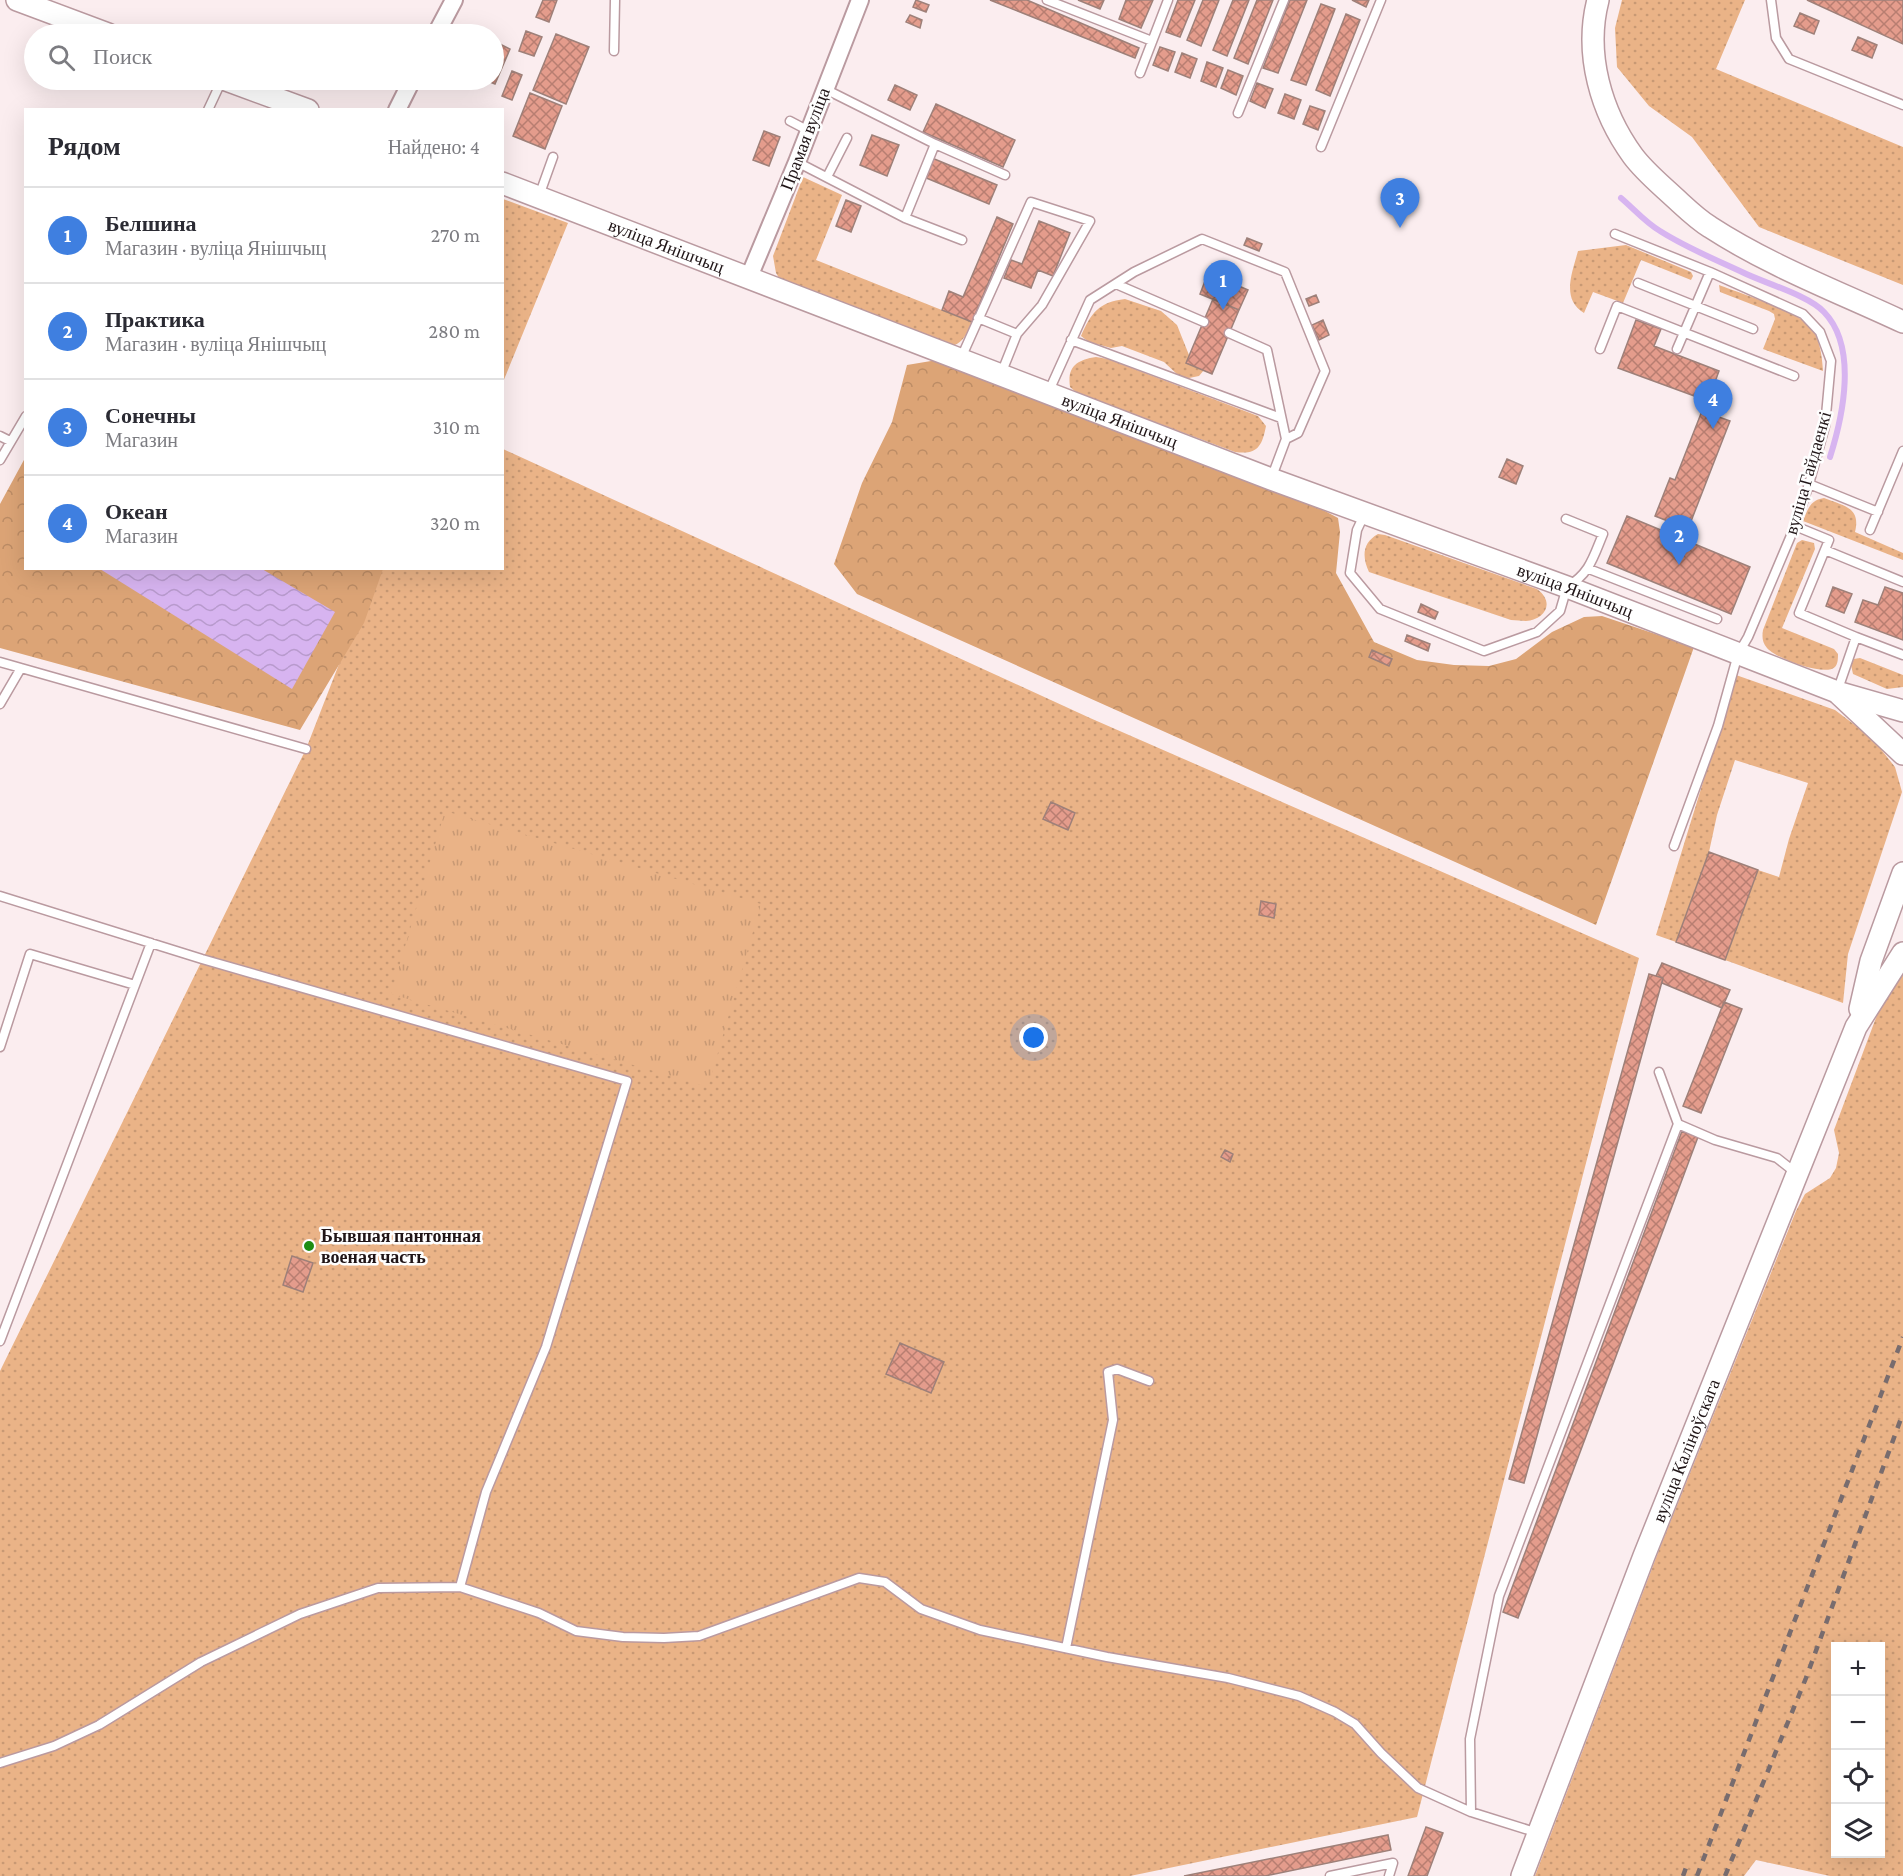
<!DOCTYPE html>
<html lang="ru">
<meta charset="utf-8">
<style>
:root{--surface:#fff;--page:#f7f7f7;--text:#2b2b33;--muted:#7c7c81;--line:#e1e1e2;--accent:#ea580c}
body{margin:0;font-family:"Crimson Pro",serif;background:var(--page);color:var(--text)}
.controls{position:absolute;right:18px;bottom:18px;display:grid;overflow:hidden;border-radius:0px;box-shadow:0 6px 24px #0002}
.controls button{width:54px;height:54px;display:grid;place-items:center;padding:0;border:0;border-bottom:2px solid var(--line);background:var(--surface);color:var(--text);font:30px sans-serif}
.you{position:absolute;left:1034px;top:1038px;width:21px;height:21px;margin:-15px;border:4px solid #fff;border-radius:50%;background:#1a73e8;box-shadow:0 0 0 9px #1a73e833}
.badge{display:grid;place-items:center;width:39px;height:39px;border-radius:50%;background:var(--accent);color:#fff;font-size:20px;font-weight:700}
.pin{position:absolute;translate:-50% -50px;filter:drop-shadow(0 2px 3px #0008)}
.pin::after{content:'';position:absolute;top:32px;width:21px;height:18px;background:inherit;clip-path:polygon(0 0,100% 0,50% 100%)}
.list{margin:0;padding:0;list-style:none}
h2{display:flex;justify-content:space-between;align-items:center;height:78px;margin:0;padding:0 24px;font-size:26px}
h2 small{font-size:20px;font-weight:400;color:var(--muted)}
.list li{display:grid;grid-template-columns:39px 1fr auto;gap:18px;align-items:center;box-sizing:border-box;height:96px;padding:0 24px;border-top:2px solid var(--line)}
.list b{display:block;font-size:22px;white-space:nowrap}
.list p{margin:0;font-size:20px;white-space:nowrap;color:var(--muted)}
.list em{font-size:20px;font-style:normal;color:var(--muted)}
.icon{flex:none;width:33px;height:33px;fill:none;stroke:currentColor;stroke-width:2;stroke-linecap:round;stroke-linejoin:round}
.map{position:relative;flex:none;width:1903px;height:1876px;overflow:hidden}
.search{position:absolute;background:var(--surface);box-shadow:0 6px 24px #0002;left:24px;top:24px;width:480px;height:66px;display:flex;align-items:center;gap:15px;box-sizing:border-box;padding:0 21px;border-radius:33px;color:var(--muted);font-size:22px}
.panel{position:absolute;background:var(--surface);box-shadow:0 6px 24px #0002;left:24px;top:108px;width:480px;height:462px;border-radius:0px}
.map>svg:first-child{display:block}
.grass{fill:url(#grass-dots);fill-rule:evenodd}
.forest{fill:url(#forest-crowns)}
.park{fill:url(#park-tufts)}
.water{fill:url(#water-waves)}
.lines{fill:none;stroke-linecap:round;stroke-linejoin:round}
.stream{stroke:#d7b4f0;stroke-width:6}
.building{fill:url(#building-cross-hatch);stroke:#9e8079;stroke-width:1.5}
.service-casing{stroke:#ba9aa0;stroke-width:11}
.minor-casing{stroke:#ba9aa0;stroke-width:20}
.tertiary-casing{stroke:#ba9aa0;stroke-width:24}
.service{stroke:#fff;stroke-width:8}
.minor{stroke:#fff;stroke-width:16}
.tertiary{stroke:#fff;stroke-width:21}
.rail{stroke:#786c6e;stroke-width:4.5;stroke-dasharray:8 8;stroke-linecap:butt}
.poi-dot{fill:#1e8d13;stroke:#fefefe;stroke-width:2}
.labels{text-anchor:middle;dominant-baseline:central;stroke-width:5;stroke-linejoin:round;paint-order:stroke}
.street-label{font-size:18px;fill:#201517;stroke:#fefefe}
.poi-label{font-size:18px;font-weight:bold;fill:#201517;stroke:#fefefe;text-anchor:start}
</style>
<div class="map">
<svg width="1903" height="1876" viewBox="0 0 1903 1876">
<defs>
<pattern id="grass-dots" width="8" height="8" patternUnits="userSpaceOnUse" patternTransform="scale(1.5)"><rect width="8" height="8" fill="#eab387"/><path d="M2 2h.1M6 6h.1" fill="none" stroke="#c89974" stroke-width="1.8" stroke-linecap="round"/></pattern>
<pattern id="forest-crowns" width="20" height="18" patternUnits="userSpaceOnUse" patternTransform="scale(1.5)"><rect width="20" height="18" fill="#dca476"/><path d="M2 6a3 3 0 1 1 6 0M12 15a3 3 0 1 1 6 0" fill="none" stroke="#bc8c65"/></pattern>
<pattern id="park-tufts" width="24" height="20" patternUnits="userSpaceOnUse" patternTransform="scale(1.5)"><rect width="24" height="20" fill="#eab387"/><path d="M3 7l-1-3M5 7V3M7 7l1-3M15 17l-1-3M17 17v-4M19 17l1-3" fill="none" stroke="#c89974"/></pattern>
<pattern id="water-waves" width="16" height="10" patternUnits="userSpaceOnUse" patternTransform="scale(1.5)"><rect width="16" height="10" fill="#d7b4f0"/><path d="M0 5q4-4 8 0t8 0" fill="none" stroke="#b89acd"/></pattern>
<pattern id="building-cross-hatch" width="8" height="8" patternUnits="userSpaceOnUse" patternTransform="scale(1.5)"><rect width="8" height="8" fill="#e49c8c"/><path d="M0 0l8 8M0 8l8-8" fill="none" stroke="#b87e71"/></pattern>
</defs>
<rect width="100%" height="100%" fill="#fbedef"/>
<path class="grass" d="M1622,0H1745L1716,69L1903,147V285L1759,227L1692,137L1649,106L1617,67L1615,28Z
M803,177L842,195L816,260L972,322C965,338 962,344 946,348L782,283L776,273L773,256Z
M503,199L568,223L503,382L502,199Z
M1626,245L1691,272L1693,276L1691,280L1641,260L1623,303L1593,292L1584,313C1561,299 1572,273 1578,251Z
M1719,285C1740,293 1796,311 1810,326C1820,338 1822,356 1823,371L1763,349L1775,319L1774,314L1769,311L1720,292Z
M1125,299L1161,311L1177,325L1189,355L1204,370L1199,376L1189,378L1180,377L1164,362L1122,346L1111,348L1089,342L1081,336C1091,313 1099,302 1125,299Z
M1096,357L1108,359L1258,416L1266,426C1262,447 1257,455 1235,452L1077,393L1070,387C1067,366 1077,360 1096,357Z
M503,449L1090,718L1639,958L1417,1817L1130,1876H0V1371L306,749L376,569L502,568Z
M1824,498C1844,506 1861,507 1855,532L1903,553V560L1803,521C1808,509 1810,500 1824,498Z
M1378,534L1385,535L1537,589C1556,603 1544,620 1526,621C1521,621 1516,620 1511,620L1369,572C1362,557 1362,543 1378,534Z
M1802,540L1814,543L1815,549L1782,628L1834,649L1838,654C1838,658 1838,664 1835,667C1825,677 1775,658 1767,648C1762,642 1762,637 1763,630L1797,543Z
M1860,658L1903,675V687L1887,689L1853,674L1851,665L1854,659Z
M1736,675L1835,710L1872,738L1895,767L1902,792L1848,954L1843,1003L1725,960L1758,870L1779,877L1789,839L1808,783L1735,760L1717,815L1709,852L1676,942L1656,935Z
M1903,968V1876H1830L1756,1860L1744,1876H1535L1659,1550L1796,1211L1805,1194L1830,1178L1836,1168L1839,1153L1834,1130L1880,1007ZM1836,1646H1880V1854H1836Z"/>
<path class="forest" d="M937,360L1325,511L1338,518L1340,532L1336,573L1374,642L1417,660L1454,665L1489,666L1516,659L1552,632L1584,617L1602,616L1694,647L1596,925L857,594L834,564L862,483L892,422L907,365Z
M25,458L26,568L383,569L364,623L300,730L0,648V504Z"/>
<path class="park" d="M445,811L761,904L708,1087L391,994Z"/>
<path class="water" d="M100,569H262L335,612L292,689Z"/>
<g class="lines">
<path class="stream" d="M1621,198C1634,209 1646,223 1660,231C1685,247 1714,259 1742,272C1764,283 1808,295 1824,312C1858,347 1843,416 1830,457"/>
</g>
<path class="building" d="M543,0H557L549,22L536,17Z
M916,0L929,5L926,12L913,7Z
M990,0H1027L1139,48L1135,58Z
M1078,0H1104L1100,9Z
M1126,0H1153L1141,28L1119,19Z
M1178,0H1195L1180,37L1166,32Z
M1203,0H1219L1201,46L1187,40Z
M1233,0H1249L1227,56L1213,50Z
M1257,0H1273L1248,64L1234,58Z
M1290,0H1307L1278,73L1263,68Z
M1352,0H1369L1366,7Z
M1807,0H1903V44Z
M1321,4L1335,9L1306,85L1291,80Z
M1800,13L1819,21L1814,34L1794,26Z
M1346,14L1360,20L1330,96L1316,90Z
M910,15L922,20L920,28L906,22Z
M526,31L542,37L534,56L519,51Z
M556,34L589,47L566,104L533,90Z
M1858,37L1877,45L1872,58L1852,50Z
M494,41L510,49L495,84L485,80H494Z
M1160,47L1175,52L1168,71L1153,65Z
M1182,53L1197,59L1190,78L1175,72Z
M1207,62L1223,68L1216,87L1201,81Z
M1228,70L1243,76L1236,95L1221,88Z
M512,71L522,75L512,100L502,96Z
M1257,83L1273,89L1265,108L1250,101Z
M895,85L917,95L910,110L888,100Z
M530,93L562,106L545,149L513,136Z
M1285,94L1301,100L1294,119L1278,113Z
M936,104L1015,140L1003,167L923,132Z
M1310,106L1325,111L1318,130L1303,124Z
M764,131L780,137L769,166L753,160Z
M872,135L899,145L887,176L860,165Z
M932,158L997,185L989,204L924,177Z
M846,200L861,206L851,232L836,226Z
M997,217L1013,224L972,322L942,310L949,291L963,297Z
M1039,221L1070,233L1053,276L1038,270L1031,288L1004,278L1011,260L1022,264Z
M1247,238L1262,244L1259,251L1244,245Z
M1208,273L1248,290L1239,310L1200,294Z
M1316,295L1319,302L1309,306L1306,299Z
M1213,299L1239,310L1212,374L1186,363Z
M1323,320L1329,335L1319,340L1312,325Z
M1636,320L1661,329L1654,346L1719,371L1708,401L1618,368Z
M1702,411L1730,421L1688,529L1655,516L1670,478L1675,480Z
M1507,459L1523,466L1516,484L1499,477Z
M1627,516L1750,567L1731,614L1607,563Z
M1833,587L1852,594L1844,613L1826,606Z
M1885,587L1903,593V640L1855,622L1863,600L1878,605Z
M1421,604L1438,612L1435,619L1418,612Z
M1407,635L1430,644L1428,651L1405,641Z
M1372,650L1392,659L1389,666L1369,657Z
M1051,802L1075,813L1068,830L1043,819Z
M1709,852L1758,870L1725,960L1676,942Z
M1261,901L1276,904L1274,918L1259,915Z
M1662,963L1730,990L1722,1008L1662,983L1663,978L1656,976Z
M1649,974L1663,978L1524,1483L1509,1479Z
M1724,1002L1742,1009L1701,1113L1683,1106Z
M1682,1131L1698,1137L1518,1618L1503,1612Z
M1225,1150L1233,1154L1230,1162L1221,1157Z
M292,1256L313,1263L303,1292L283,1285Z
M900,1343L944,1362L931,1393L886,1374Z
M1426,1827L1443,1833L1427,1876H1408Z
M1388,1835L1391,1850L1265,1876H1184Z"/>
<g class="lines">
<g class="service-casing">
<path id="service" d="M1047,0L1152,41
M1771,0L1776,38L1789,59L1903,105
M614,51L615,0
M1140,73L1168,0
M825,89L935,144L1005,175
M208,110L222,80
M1238,113L1284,0
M790,121L809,131
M1321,147L1381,0
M797,162L905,218L962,240
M827,177L847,138
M539,196L553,157
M905,218L935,144
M1615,234L1710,272L1803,314L1820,332L1831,361L1825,426L1809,484L1795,526L1748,637L1738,654L1718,726L1674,846
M1638,283L1753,329
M1116,284L1204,322
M978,318L1017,334
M1229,333L1267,350L1286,439L1271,479
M1071,340L1281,418
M1600,349L1617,306L1794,376
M1677,349L1710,272
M961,358L1031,202L1090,221L1042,305L1017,334L1001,374
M1048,393L1090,300L1134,272L1202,239L1285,272L1325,371L1298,433L1286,439
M0,436L10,441
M0,460L26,416
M1809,484L1878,512
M1365,513L1357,530L1350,573L1380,609L1484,651L1537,632L1560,611L1567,587C1590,573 1593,558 1603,534L1566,519
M1795,526L1829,540L1799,613L1856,637L1837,692
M1870,530L1903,451
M1825,550L1903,582
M1589,569L1717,619
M1856,637L1903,655
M0,662L21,668L0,704
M21,668L306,749
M0,896L202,959L627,1081L546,1347L486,1492L460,1587
M0,1047L30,954L135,985
M1678,1124L1715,1140L1777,1158L1796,1173
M0,1341L151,943
M1066,1648L1113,1420L1108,1372L1117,1369L1149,1381
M0,1763L54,1746L99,1725L201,1662L300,1614L378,1588L460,1587L539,1613L576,1631L623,1637L664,1638L699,1636L859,1578L885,1582L921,1609L980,1630L1107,1657L1228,1678L1299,1696L1335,1712L1355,1724L1381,1753L1418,1788L1471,1812L1538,1833
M1471,1812L1470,1739L1499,1596L1678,1124L1659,1072
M1330,1876L1393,1863L1389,1876"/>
</g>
<g class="minor-casing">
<path id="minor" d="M436,34L454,0
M397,110L412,80
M749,277L797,162L860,0"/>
</g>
<g class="tertiary-casing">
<g id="tertiary">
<path d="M17,0L108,34"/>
<path d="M1598,0C1584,54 1601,112 1633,156C1645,172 1660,184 1675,198C1686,208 1697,219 1710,227C1770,266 1839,292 1903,322"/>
<path d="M226,80L308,110"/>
<path id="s1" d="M502,183L1271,479L1567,587L1837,692L1903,711"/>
<path d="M1839,694L1903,754"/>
<path d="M1860,1009L1871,961L1903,873"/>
<path id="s2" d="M1522,1876L1644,1556L1856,1027L1903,953"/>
</g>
</g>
<use href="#service" class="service"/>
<use href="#minor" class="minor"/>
<use href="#tertiary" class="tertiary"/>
<path class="rail" d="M1683,1876L1688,1862
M1697,1876L1903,1337
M1725,1876L1806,1678L1903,1413"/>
</g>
<circle class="poi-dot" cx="309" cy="1246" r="6"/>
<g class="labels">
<g class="street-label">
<text transform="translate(805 139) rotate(-69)">Прамая вуліца</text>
<text stroke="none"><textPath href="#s1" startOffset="176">вуліца Янішчыц</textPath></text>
<text stroke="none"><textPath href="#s1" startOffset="662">вуліца Янішчыц</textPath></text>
<text transform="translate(1808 473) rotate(-74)">вуліца Гайдаенкі</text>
<text stroke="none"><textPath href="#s1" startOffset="1148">вуліца Янішчыц</textPath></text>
<text stroke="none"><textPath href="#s2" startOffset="456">вуліца Каліноўскага</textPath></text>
</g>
<g class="poi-label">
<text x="321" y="1236">Бывшая пантонная<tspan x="321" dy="21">военая часть</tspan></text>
</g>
</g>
</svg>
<div class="controls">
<button>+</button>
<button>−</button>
<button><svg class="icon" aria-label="locate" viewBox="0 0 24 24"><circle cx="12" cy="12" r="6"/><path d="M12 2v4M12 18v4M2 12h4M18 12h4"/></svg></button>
<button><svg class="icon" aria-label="layers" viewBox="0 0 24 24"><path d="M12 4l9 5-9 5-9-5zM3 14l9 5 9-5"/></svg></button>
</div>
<div class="you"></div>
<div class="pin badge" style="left:1223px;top:310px;background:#3f7fe0">1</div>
<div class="pin badge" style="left:1679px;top:565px;background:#3f7fe0">2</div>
<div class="pin badge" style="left:1400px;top:228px;background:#3f7fe0">3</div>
<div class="pin badge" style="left:1713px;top:429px;background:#3f7fe0">4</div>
<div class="search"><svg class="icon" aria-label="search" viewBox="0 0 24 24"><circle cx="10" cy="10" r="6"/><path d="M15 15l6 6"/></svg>Поиск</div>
<section class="panel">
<h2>Рядом<small>Найдено: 4</small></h2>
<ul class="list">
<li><span class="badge" style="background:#3f7fe0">1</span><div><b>Белшина</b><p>Магазин · вуліца Янішчыц</p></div><em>270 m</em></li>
<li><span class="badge" style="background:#3f7fe0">2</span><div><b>Практика</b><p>Магазин · вуліца Янішчыц</p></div><em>280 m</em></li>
<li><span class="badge" style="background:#3f7fe0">3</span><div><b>Сонечны</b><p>Магазин</p></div><em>310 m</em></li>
<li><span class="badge" style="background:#3f7fe0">4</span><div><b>Океан</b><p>Магазин</p></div><em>320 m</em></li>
</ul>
</section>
</div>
